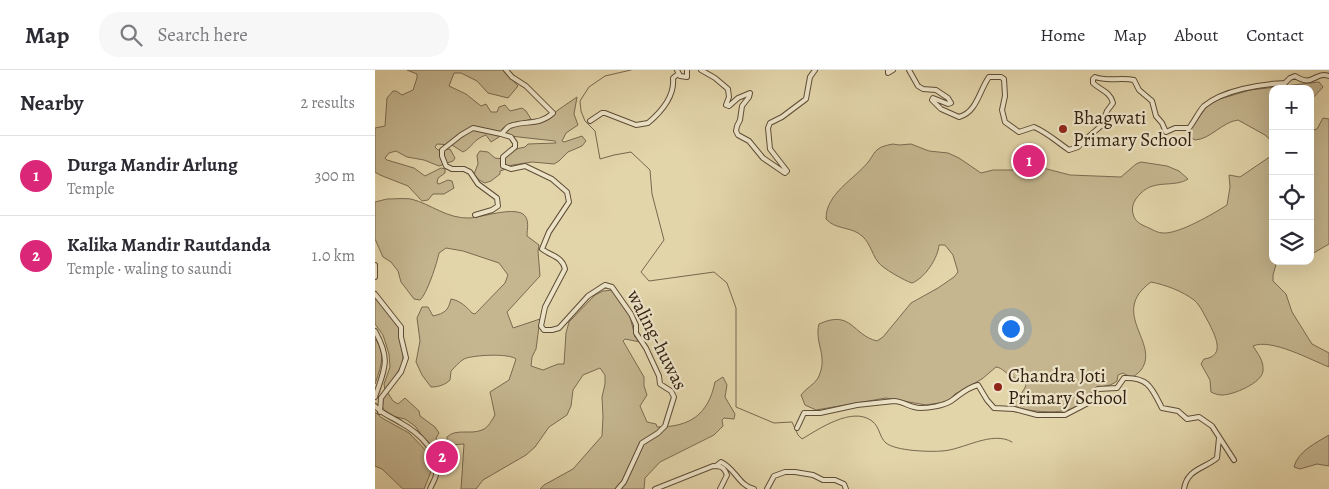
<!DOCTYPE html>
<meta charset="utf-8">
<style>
:root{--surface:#fff;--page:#f7f7f7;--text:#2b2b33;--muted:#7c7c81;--line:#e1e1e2;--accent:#db2777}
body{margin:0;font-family:Alegreya,serif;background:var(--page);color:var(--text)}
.controls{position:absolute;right:15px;top:15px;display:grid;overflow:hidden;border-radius:10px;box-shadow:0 5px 20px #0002}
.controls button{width:45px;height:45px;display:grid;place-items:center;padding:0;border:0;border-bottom:1px solid var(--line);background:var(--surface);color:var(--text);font:25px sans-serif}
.you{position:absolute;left:635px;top:258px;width:18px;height:18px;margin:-12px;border:4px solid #fff;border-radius:50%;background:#1a73e8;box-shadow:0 0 0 8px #1a73e833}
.badge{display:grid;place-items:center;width:32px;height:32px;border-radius:50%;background:var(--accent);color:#fff;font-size:16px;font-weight:700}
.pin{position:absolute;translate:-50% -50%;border:2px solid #fff;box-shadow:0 1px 5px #0006}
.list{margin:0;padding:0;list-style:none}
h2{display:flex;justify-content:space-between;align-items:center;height:65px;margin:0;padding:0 20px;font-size:21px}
h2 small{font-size:16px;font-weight:400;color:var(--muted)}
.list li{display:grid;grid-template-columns:32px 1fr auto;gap:15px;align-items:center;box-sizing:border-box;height:80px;padding:0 20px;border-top:1px solid var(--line)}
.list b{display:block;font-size:19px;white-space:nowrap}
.list p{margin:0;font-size:16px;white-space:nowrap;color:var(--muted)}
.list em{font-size:16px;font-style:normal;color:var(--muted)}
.icon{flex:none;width:28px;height:28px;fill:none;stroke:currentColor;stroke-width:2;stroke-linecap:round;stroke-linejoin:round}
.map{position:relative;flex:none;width:954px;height:419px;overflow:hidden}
header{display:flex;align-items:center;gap:30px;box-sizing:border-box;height:70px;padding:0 25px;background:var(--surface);border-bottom:1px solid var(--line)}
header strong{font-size:24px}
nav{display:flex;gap:28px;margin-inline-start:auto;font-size:18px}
.search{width:350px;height:45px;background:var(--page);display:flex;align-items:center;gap:12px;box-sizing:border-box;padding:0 18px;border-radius:20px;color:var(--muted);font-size:19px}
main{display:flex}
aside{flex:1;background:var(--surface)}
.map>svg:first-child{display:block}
.green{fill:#c5b690;stroke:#7b6a50}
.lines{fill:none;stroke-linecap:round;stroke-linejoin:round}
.stream{stroke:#77674e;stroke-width:1}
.minor-casing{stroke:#5e4c37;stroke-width:6}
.minor{stroke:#ede4c8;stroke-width:4}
.poi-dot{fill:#8f2418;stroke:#ede4c8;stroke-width:2}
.labels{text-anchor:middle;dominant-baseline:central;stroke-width:4.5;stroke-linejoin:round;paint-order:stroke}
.poi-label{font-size:19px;fill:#311f11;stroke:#ede4c8;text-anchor:start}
.street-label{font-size:19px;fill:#311f11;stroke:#ede4c8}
</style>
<header>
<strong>Map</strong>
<div class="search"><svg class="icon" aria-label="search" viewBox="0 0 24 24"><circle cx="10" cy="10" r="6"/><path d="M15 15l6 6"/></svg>Search here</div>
<nav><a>Home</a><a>Map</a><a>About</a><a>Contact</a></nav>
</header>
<main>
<aside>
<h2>Nearby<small>2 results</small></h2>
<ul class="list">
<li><span class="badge">1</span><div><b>Durga Mandir Arlung</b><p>Temple</p></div><em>300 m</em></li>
<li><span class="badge">2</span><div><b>Kalika Mandir Rautdanda</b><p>Temple · waling to saundi</p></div><em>1.0 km</em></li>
</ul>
</aside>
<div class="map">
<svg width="954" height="419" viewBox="0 0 954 419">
<rect width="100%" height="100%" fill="#e3d5aa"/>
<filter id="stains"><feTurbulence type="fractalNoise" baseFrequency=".004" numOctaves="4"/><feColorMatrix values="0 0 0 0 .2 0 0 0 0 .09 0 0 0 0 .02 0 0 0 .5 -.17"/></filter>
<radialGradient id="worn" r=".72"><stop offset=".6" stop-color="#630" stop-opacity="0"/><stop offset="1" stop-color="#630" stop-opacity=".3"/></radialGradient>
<path class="green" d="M32,0H129L143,16L133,28L113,23L102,11L86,3H79L74,16L91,24L106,36L111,34L116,42H122L124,37L130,35L135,41L147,38L151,41L156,49C143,55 129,48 124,67L116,72L111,65C97,70 98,77 88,82L77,75L62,74L60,77L63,80L75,79L80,88L78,91L64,96L49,90L32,87L21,81L14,83L10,88L12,90L39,98L50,106L66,98L70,99V103L63,108L62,113L64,114L73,110L77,111L79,118L69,124H58L53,130L47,131L33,116L5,105L0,102V58L10,56L12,28L18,21H21L27,25L38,20L42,8V4Z
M944,12L948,17L935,31V19H898V72L890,65L863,50C847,52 836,69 820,70L815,67V60L833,35L838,31L875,20Z
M202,27L199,44L203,55L191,63L187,71L189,72L207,66L211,71L207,76L193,82L184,91L179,94L157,92L132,96L131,99L125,101V104L116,111L110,113L104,110L99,104L103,94L102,85L105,81L113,82L120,88L128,89L141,79L150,77L153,74L181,73L180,71L135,66L131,64L130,62L136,56L173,49L183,40Z
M948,48L954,49V174L935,185V61L942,59Z
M518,74L524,75L536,74L554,81L573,83L584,88L606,103L618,100H637L656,96L668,98L695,105L746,107L761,94L766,92L792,96L804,101L813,109C799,118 780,109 766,123C759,130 755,137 759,147C762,153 767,155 774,158C778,160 783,163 788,163C804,164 838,144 852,135L855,117L854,105L865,107L896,86L898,80V191H902L898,205V211L911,224L917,242L937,274L954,283V297C936,290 896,268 878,276C883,284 889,291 888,301C887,313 858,325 847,325C843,325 840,324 836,322L835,310L826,294L829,289C852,286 839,264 834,253C829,245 826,236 819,230C807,221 791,215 776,212C733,243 786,273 766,300C764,303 760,305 757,308L748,303L743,305L742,311C735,317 729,315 721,319C717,321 715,324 712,327C709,332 702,336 696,339C685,344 648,342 638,335C641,327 648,324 651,315C646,309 642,310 636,306C630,303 628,298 621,297L607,309L580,324L575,330L570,332L551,335L511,328L441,340L430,335L426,325C431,318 439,315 443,308C454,286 439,274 444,254C477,239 477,265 502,271L508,267L536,233L563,218L579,207L583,202L578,185L570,175H564C563,188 550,208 537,213C530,211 507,198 503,192C496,183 495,170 483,163C473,157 460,159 451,149C451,123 479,110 494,91C497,87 499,82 503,79C507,76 513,75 518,74Z
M12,129C19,129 29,128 36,129C56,134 72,149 95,148C107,147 137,137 148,144C155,149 152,159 152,166L164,175L163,181L165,206L132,242L138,258L165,249L161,279L157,287L156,296L168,300L183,294H189L191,263L194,252L220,225L228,221L238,220L255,246L260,267L265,272L250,269L248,271L269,307V316L272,325L265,336L272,352L281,354L282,357C315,357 333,345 340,312L348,307L352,315L350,327L360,344L359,349L349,348L347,350L348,356L339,365L285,392L270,408L269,419H165L169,415L198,399L227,366L228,347L227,327L230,314V305L225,298L208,305L198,320L196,336L192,345L174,357L160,377L151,385L108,410L101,419H86L89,374L74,375L72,373V367C81,358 96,365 107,360C113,358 117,350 120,345L115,322L134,310L141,289C134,283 97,285 89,289C84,292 80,297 76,301L75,310C70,315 63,317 56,317L47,305L41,292L45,271L42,248L47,237H53L58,246C70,243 73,241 76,229C84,230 92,237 97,243L100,244L130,213L133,205L124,193L88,181L71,178L64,183C62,193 52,224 45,230L39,229L26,212L23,201L16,192L8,187L0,169V132Z
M0,226L25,259L28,280V289L26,297L11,320L18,331L23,334L30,328L44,341L45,346L60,357L64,363L61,368L64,374H68L70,382L62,381L48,367L40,356L30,349L17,346L9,340L7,336L6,331L10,320L9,314L15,297L14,284L8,265L0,254Z
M0,269C12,283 5,299 0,314Z
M0,342L7,348L34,363L57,387V399L49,419H28L7,399L0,396Z
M954,365V396L942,394L925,399L919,397C923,381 941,373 954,365Z"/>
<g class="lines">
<path class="stream" d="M256,0L230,6L214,17L205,31L206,41L210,51L220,61L225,89L239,85L256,82L275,100L277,124L289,170L266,202L274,211L339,202L352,213L361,238V337L399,353L417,352L423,365L427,369C444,359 477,336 497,351C505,357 504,367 511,373C521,381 554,382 567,381C588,380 617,360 637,372"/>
<g class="minor-casing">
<path id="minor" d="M131,0L137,7L151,16L178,43C164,56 150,50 135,56C132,57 129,62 126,64L136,67L140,73V77L128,87V96L136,99L150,96L177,109L192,122L194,132L174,162L167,179C176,186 187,186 190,199L170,237L166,256L169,260H177L184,258L213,226L230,215L237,217L256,244L261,255V263L271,278L284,306L285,314L296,321L299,327L290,356L283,363L267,373L249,412L243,419
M302,0L305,6L312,7V0
M326,0L340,8L353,19L354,27L351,35L354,36L363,28L375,23L374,27L367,36L365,50L362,56L361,61L363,65L374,71L388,88L410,103L412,101L395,79L393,58L395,53L407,47L431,29L435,7L440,0
M513,0V3L518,0
M534,0L543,16L548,19L561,20L573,28L576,33L573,34L558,28L557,30L566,39L584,47C602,42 604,21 614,7H626L629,9L630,26L627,40L630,52L644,62L659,57C673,63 682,72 694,80L703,77L712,68L726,56L732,41L738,33C735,21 725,20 718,13V9L720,7C733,12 745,7 759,10L764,20L777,31L781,46L787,53L791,62L800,58H814C819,52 824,41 829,36C848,20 886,14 910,13L915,8L920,6C939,18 939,1 954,6
M215,51L227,43H230L261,55L273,53C286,42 300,27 298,8L303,4
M100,145L117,140L123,136L122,128L103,114L95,102L89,99H77L71,96L67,86V80L86,65L98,58L126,64
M0,195V207
M0,224L26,257V267L31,288L26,302L6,328L5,342
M0,261C16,290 10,298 0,327
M0,336C7,344 17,347 26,353C44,363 65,382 61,405C60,410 57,414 55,419
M422,358L429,343H445L482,335L519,331C528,331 535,338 545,338C554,338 568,336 576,331C585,325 591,318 603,315L612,330L619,338L639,339L662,345H690L713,333L720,322L723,319L742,318L749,308C774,307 777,319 787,338L803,341L812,349L824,347L837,356L859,390
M341,396L346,392C360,398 364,416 379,419
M280,419L338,396C346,396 349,397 352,405L345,419
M392,419L399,406L410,402H420L438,405L448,410H460L469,414L471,419
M809,419C812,399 829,399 842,388L844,368"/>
</g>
<use href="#minor" class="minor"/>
</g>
<g class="poi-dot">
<circle cx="688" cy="59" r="5"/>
<circle cx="623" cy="317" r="5"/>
</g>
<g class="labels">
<g class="poi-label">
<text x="698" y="48">Bhagwati<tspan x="698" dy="22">Primary School</tspan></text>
<text x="633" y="306">Chandra Joti<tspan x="633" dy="22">Primary School</tspan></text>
</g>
<g class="street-label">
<text transform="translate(282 270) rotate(63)">waling-huwas</text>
</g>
</g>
<rect width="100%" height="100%" filter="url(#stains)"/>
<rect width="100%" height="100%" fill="url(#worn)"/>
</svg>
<div class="controls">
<button>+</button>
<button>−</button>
<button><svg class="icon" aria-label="locate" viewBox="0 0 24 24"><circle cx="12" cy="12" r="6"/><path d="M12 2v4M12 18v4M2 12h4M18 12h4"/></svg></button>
<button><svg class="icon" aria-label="layers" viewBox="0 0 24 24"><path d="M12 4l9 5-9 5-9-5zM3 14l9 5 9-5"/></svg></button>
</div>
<div class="you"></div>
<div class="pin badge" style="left:654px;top:91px">1</div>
<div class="pin badge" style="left:67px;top:387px">2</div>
</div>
</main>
